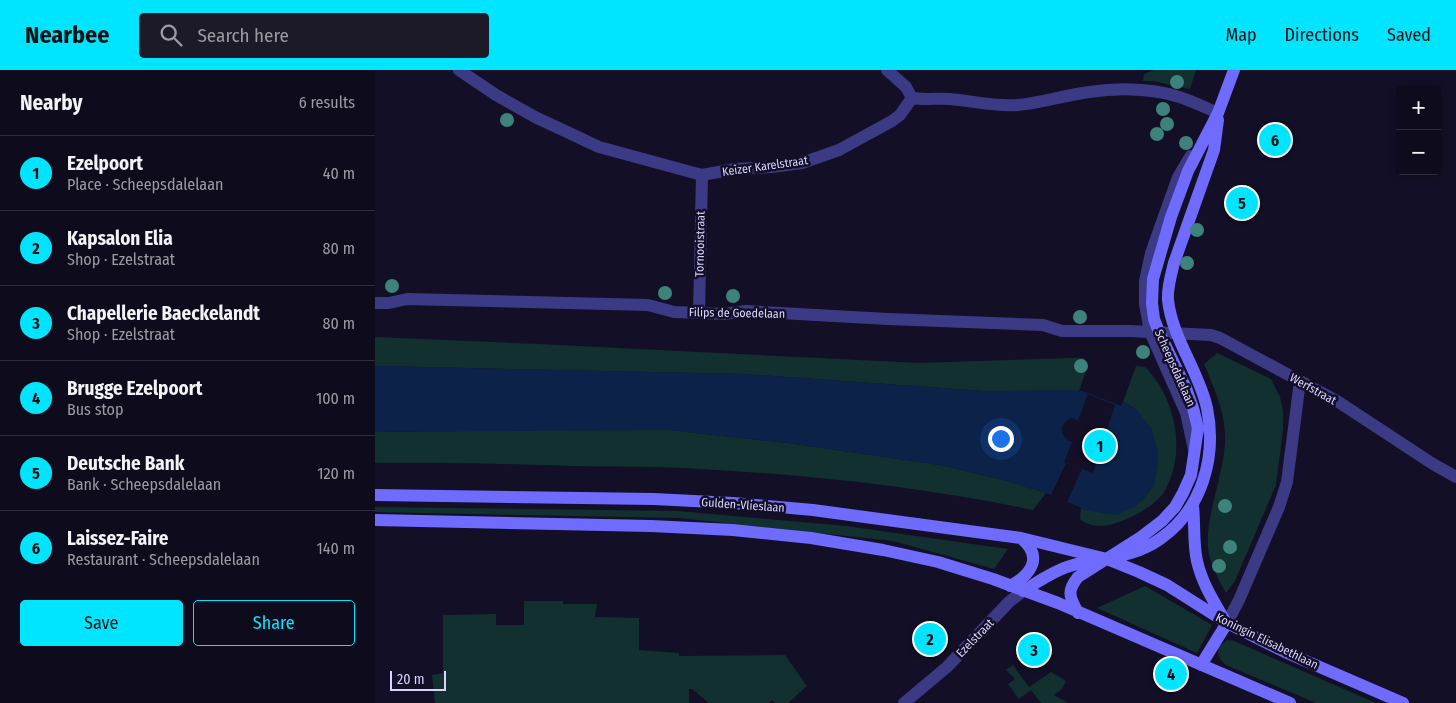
<!DOCTYPE html>
<meta charset="utf-8">
<style>
:root{--surface:#0e0b1c;--page:#1c1929;--text:#f1f3f6;--muted:#9b9ba3;--line:#2e2b3b;--accent:#00e5ff}
body{margin:0;font-family:"Fira Sans Condensed",sans-serif;background:var(--page);color:var(--text)}
.controls{position:absolute;right:15px;top:15px;display:grid;overflow:hidden;border-radius:5px;box-shadow:0 2px 8px #0003}
.controls button{width:45px;height:45px;display:grid;place-items:center;padding:0;border:0;border-bottom:1px solid var(--line);background:var(--surface);color:var(--text);font:25px sans-serif}
.scale{position:absolute;left:15px;bottom:12px;width:56px;box-sizing:border-box;padding-left:5px;border:2px solid #d9d4ff;border-top:0;font-size:14px;line-height:18px;white-space:nowrap;color:#d9d4ff;-webkit-text-stroke:4px #130f26;paint-order:stroke}
.you{position:absolute;left:625px;top:368px;width:18px;height:18px;margin:-12px;border:4px solid #fff;border-radius:50%;background:#1a73e8;box-shadow:0 0 0 8px #1a73e833}
.badge{display:grid;place-items:center;width:32px;height:32px;border-radius:50%;background:var(--accent);color:#111;font-size:16px;font-weight:700}
.pin{position:absolute;translate:-50% -50%;border:2px solid #fff;box-shadow:0 1px 5px #0006}
.list{margin:0;padding:0;list-style:none}
h2{display:flex;justify-content:space-between;align-items:center;height:65px;margin:0;padding:0 20px;font-size:21px}
h2 small{font-size:16px;font-weight:400;color:var(--muted)}
.list li{display:grid;grid-template-columns:32px 1fr auto;gap:15px;align-items:center;box-sizing:border-box;height:75px;padding:0 20px;border-top:1px solid var(--line)}
.list b{display:block;font-size:19px;white-space:nowrap}
.list p{margin:0;font-size:16px;white-space:nowrap;color:var(--muted)}
.list em{font-size:16px;font-style:normal;color:var(--muted)}
.actions{display:flex;gap:10px;padding:15px 20px}
.actions a{flex:1;padding:11px 0;border:1px solid var(--accent);border-radius:5px;text-align:center;font-size:18px;color:var(--accent)}
.actions .main{background:var(--accent);color:#111}
.icon{flex:none;width:28px;height:28px;fill:none;stroke:currentColor;stroke-width:2;stroke-linecap:round;stroke-linejoin:round}
.map{position:relative;flex:none;width:1081px;height:633px;overflow:hidden}
header{display:flex;align-items:center;gap:30px;box-sizing:border-box;height:70px;padding:0 25px;background:var(--accent);color:#111}
header strong{font-size:24px}
nav{display:flex;gap:28px;margin-inline-start:auto;font-size:18px}
.search{width:350px;height:45px;background:var(--page);display:flex;align-items:center;gap:12px;box-sizing:border-box;padding:0 18px;border-radius:5px;color:var(--muted);font-size:19px}
main{display:flex}
aside{flex:1;background:var(--surface)}
.map>svg:first-child{display:block}
.green{fill:#12302f}
.water{fill:#0c2248;fill-rule:evenodd}
.pier{fill:#130f26}
.lines{fill:none;stroke-linecap:round;stroke-linejoin:round}
.service{stroke:#3d3a85;stroke-width:10}
.minor{stroke:#3d3a85;stroke-width:12}
.secondary{stroke:#6f6bff;stroke-width:12}
.tree{fill:#3d827b}
.labels{text-anchor:middle;dominant-baseline:central;stroke-width:5;stroke-linejoin:round;paint-order:stroke}
.street-label{font-size:12px;fill:#d9d4ff;stroke:#130f26}
</style>
<header>
<strong>Nearbee</strong>
<div class="search"><svg class="icon" aria-label="search" viewBox="0 0 24 24"><circle cx="10" cy="10" r="6"/><path d="M15 15l6 6"/></svg>Search here</div>
<nav><a>Map</a><a>Directions</a><a>Saved</a></nav>
</header>
<main>
<aside>
<h2>Nearby<small>6 results</small></h2>
<ul class="list">
<li><span class="badge">1</span><div><b>Ezelpoort</b><p>Place · Scheepsdalelaan</p></div><em>40 m</em></li>
<li><span class="badge">2</span><div><b>Kapsalon Elia</b><p>Shop · Ezelstraat</p></div><em>80 m</em></li>
<li><span class="badge">3</span><div><b>Chapellerie Baeckelandt</b><p>Shop · Ezelstraat</p></div><em>80 m</em></li>
<li><span class="badge">4</span><div><b>Brugge Ezelpoort</b><p>Bus stop</p></div><em>100 m</em></li>
<li><span class="badge">5</span><div><b>Deutsche Bank</b><p>Bank · Scheepsdalelaan</p></div><em>120 m</em></li>
<li><span class="badge">6</span><div><b>Laissez-Faire</b><p>Restaurant · Scheepsdalelaan</p></div><em>140 m</em></li>
</ul>
<div class="actions"><a class="main">Save</a><a>Share</a></div>
</aside>
<div class="map">
<svg width="1081" height="633" viewBox="0 0 1081 633">
<rect width="100%" height="100%" fill="#130f26"/>
<path class="green" d="M779,0H821L815,19L778,11H768L769,4Z
M0,267L163,274L544,293L697,288H709L713,295L704,321H609L368,304L0,296Z
M842,283L896,309L905,327L908,341V360L901,415L860,511L851,523C844,510 837,498 834,484C827,449 852,401 850,363C849,339 838,316 829,294Z
M761,296L770,297C799,326 810,375 794,412C792,416 790,422 787,425C775,439 758,447 741,453C728,457 716,458 705,449L706,438L714,441L759,437L769,428L779,415L761,339L748,332Z
M169,360H294L413,373L565,395L632,411L671,423L658,440C549,417 436,405 325,399C283,396 242,397 200,396C133,394 67,392 0,393V362Z
M0,437L303,441L471,456L633,479L619,499L518,471L304,448L0,442Z
M770,516L837,555L822,583L722,538Z
M149,531H188V534H222L220,547L264,548V580L304,583V586L410,585L432,616L413,633H400L397,630L394,633H334L317,619H314V633H60L57,605L68,603V545L121,544V555H149Z
M852,570L859,571L1001,633H941L851,595C844,589 842,585 844,577Z
M638,595L654,617L676,602L691,611L687,619L679,625L693,633H666L656,620L644,629L633,614L640,609L631,600Z"/>
<path class="water" d="M0,296L368,304L609,321L694,320L708,321L746,336L748,332L761,339L777,359L783,382V395L779,415L769,428L759,437L742,445L714,441L671,423L632,411L565,395L413,373L294,360L0,362ZM697,348L726,360H734L741,366C744,377 738,384 726,382L718,403L689,392L697,372C684,367 683,353 697,348Z"/>
<path class="pier" d="M713,324L740,335L732,360H726L716,357L703,350Z
M691,393L707,399L692,432L676,425Z"/>
<g class="lines">
<path class="service" d="M815,85L802,107L775,183L769,211V234L774,262L810,343L818,380"/>
<path class="minor" d="M84,0L121,25L160,47L224,77L327,105L360,99L397,97L427,93L464,80L517,51L525,45L537,28C550,30 562,28 575,29C598,31 620,37 643,35C667,33 690,25 714,22C741,18 774,18 801,26C815,30 829,37 843,43
M512,0L531,17L537,28
M0,233H14L32,229L273,235L299,242L350,244L371,241L513,249L668,255L687,261H755L836,265L845,268L962,331L1058,394L1081,407
M324,243L327,105
M852,553L864,530L904,437L912,412L925,311
M529,633L572,597L634,532L648,521"/>
<path class="secondary" d="M0,425L279,429L358,433L438,440L646,468L732,489L764,502L792,515L852,553L910,582L1028,633
M818,436C820,454 818,473 822,491C827,513 838,530 849,549
M0,450L276,456L358,460L436,468L508,480L563,492L618,509L683,533L915,633
M635,516C656,505 669,487 646,468
M648,521C663,512 678,501 695,496C726,487 757,489 785,469C827,440 842,387 832,338C824,301 797,268 793,230C792,218 796,205 799,193L839,80L843,50
M703,543C695,527 691,522 703,507L766,467L787,451L800,437L808,423L816,405L823,358L818,338L811,318L784,262L779,249L777,233L778,209L796,147L813,101L843,43L859,0
M826,595L852,553"/>
</g>
<g class="tree">
<circle cx="802" cy="12" r="7"/>
<circle cx="788" cy="39" r="7"/>
<circle cx="132" cy="50" r="7"/>
<circle cx="792" cy="54" r="7"/>
<circle cx="782" cy="64" r="7"/>
<circle cx="811" cy="73" r="7"/>
<circle cx="822" cy="160" r="7"/>
<circle cx="812" cy="193" r="7"/>
<circle cx="17" cy="216" r="7"/>
<circle cx="290" cy="223" r="7"/>
<circle cx="358" cy="226" r="7"/>
<circle cx="705" cy="247" r="7"/>
<circle cx="768" cy="282" r="7"/>
<circle cx="706" cy="296" r="7"/>
<circle cx="850" cy="436" r="7"/>
<circle cx="855" cy="477" r="7"/>
<circle cx="844" cy="496" r="7"/>
</g>
<g class="labels">
<g class="street-label">
<text transform="translate(390 96) rotate(-8)">Keizer Karelstraat</text>
<text transform="translate(325 174) rotate(-89)">Tornooistraat</text>
<text transform="translate(362 243) rotate(1)">Filips de Goedelaan</text>
<text transform="translate(800 298) rotate(66)">Scheepsdalelaan</text>
<text transform="translate(938 319) rotate(29)">Werfstraat</text>
<text transform="translate(368 435) rotate(4)">Gulden-Vlieslaan</text>
<text transform="translate(600 568) rotate(-46)">Ezelstraat</text>
<text transform="translate(892 571) rotate(26)">Koningin Elisabethlaan</text>
</g>
</g>
</svg>
<div class="controls">
<button>+</button>
<button>−</button>
</div>
<div class="scale">20 m</div>
<div class="you"></div>
<div class="pin badge" style="left:725px;top:376px">1</div>
<div class="pin badge" style="left:555px;top:569px">2</div>
<div class="pin badge" style="left:659px;top:580px">3</div>
<div class="pin badge" style="left:796px;top:604px">4</div>
<div class="pin badge" style="left:867px;top:133px">5</div>
<div class="pin badge" style="left:900px;top:70px">6</div>
</div>
</main>
